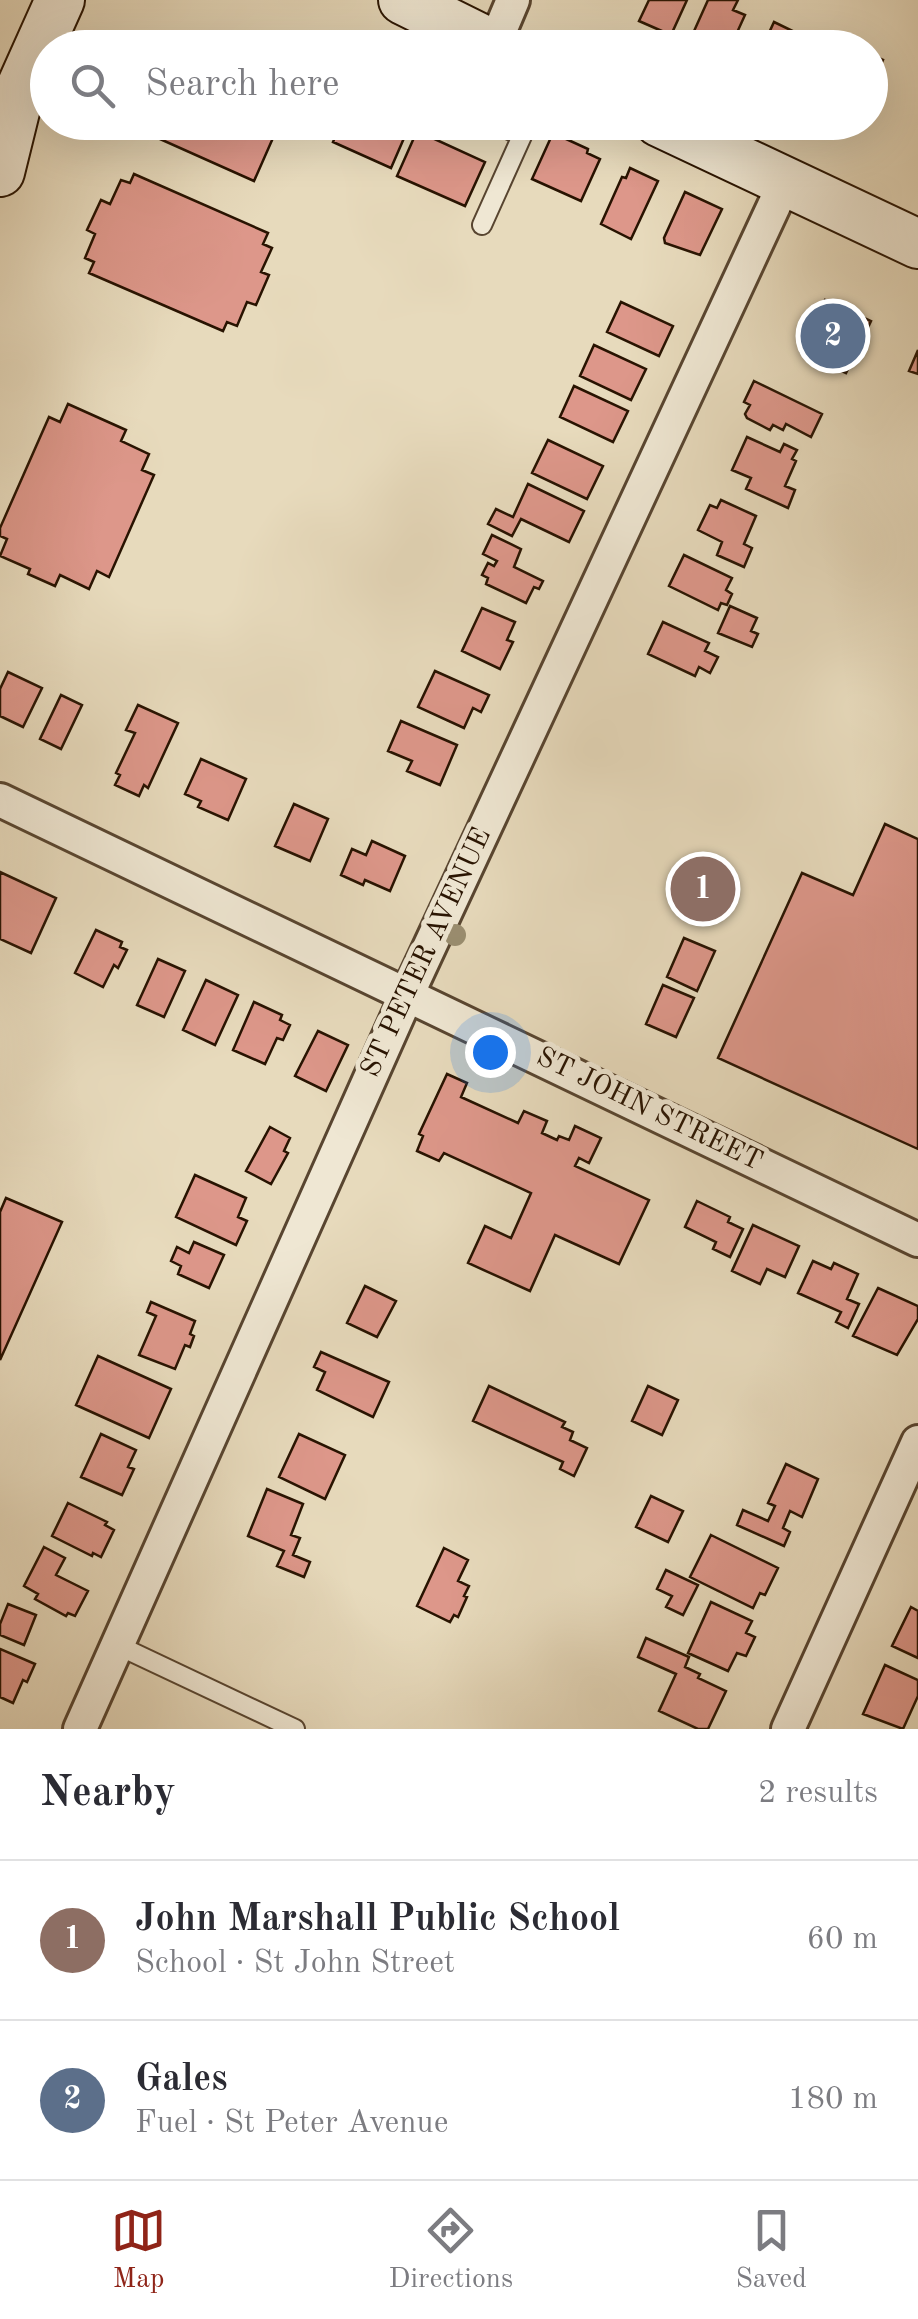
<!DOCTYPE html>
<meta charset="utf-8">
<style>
:root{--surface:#fff;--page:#f2f2f3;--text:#2b2b33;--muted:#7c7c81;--line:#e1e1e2;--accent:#8f2418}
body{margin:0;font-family:"Old Standard TT",serif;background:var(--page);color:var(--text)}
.you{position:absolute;left:490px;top:1052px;width:35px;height:35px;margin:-25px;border:8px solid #fff;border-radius:50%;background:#1a73e8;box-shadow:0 0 0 15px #1a73e833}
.badge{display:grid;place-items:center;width:65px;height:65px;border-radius:50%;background:var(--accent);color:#fff;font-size:32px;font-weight:700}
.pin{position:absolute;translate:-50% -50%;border:5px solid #fff;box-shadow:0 2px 10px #0006}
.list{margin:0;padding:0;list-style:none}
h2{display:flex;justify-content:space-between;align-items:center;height:130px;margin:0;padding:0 40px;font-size:42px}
h2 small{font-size:32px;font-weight:400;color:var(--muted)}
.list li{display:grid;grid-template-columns:65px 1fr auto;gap:30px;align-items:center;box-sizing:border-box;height:160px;padding:0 40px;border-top:2px solid var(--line)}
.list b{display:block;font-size:38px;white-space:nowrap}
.list p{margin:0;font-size:32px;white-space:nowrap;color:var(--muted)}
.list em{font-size:32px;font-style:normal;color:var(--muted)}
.icon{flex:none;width:55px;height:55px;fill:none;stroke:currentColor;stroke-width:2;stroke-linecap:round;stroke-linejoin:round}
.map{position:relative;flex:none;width:918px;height:1729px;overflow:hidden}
.search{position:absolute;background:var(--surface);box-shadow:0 10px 40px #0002;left:30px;right:30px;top:30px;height:110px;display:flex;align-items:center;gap:25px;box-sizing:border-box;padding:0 35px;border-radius:55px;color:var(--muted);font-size:38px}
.sheet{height:450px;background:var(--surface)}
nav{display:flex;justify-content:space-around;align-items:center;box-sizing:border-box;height:140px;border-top:2px solid var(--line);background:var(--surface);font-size:28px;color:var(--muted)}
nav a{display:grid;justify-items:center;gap:5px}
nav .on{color:var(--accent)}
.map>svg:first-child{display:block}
.building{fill:#dd978a;stroke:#281301;stroke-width:2.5}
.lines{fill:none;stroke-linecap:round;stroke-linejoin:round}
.service-casing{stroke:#584530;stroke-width:22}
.minor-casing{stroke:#584530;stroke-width:38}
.secondary-casing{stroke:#281301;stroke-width:52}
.service{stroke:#efe7d3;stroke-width:18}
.minor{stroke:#efe7d3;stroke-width:32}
.secondary{stroke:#efe7d3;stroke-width:48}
.tree{fill:#9a8e70}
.labels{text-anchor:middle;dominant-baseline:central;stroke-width:10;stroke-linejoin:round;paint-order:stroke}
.street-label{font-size:28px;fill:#281301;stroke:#efe7d3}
</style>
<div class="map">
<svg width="918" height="1729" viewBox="0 0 918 1729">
<rect width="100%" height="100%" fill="#e7dabc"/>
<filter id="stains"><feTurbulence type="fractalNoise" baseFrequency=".002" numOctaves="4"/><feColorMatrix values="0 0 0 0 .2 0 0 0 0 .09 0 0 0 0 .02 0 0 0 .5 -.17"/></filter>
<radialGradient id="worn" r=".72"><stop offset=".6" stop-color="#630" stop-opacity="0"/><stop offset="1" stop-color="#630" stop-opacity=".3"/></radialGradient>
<path class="building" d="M649,0H687L671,35L639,21Z
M708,0H738L733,10L745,15L730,48H708L690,40Z
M774,22L797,33L792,43L802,48H762Z
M161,39L180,47L158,48Z
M870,54L883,60L877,74L882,76L873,92L870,91Z
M134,122H280L254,181L133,127Z
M341,122H411L391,168L333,142Z
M417,131L485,162L465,206L397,176Z
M553,133L588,149L587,153L600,159L581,201L532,179Z
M630,168L658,181L631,239L601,224L622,177L626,178Z
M134,174L268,233L263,244L272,248L261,272L269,275L256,305L247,302L237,326L227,322L223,331L89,273L94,262L85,258L95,234L87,230L101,200L110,204L121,180L130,183Z
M685,192L722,209L700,255L665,243L664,238Z
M825,300L871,321L846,373L801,352Z
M621,302L673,326L659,356L607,332Z
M594,345L646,369L631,400L580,376Z
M918,350V374L909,371Z
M754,381L822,414L811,437L786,424L783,430L773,425L770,430L747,418L745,414L750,405L744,402Z
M574,386L628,411L613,442L560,417Z
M68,404L126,430L121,441L149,454L142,470L154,475L109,577L97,571L89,589L60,575L55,586L28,574L30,569L0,556L7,539L0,536V528L49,417L60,422Z
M747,437L780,452L784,444L797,450L792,459L796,461L785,486L795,490L788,508L746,489L751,478L732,470Z
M548,440L603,466L587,499L532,473Z
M528,484L584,511L569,542L521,519L512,536L488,524L496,509L513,517Z
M721,500L756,516L744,544L752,548L744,567L717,555L722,542L698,530L710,505L717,508Z
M492,535L521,549L514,567L543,581L539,589L534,587L526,603L486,584L488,578L482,575L488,563L494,566L497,561L483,554Z
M684,555L732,578L726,590L732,594L727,605L721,603L718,610L669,586Z
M730,606L757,618L751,631L758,634L752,647L718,633Z
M482,608L515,622L507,640L513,642L500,669L462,651Z
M663,622L709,643L705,651L718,657L710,673L699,667L695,676L648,654Z
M435,671L489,695L481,712L473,708L464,728L418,707Z
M8,672L42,688L23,727L0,716V689Z
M61,695L82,705L61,749L40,739Z
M138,705L178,723L148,788L144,785L139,796L115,785L120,775L116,773L135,733L126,730Z
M401,721L457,745L440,785L407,771L412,761L388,751Z
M201,759L246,779L228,820L198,807L201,801L185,794Z
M294,804L328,819L310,861L275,846Z
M885,824L918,839V1149L718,1058L802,873L853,895Z
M372,841L405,856L390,891L365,880L363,885L341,875L352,849L366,855Z
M0,872L56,898L31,953L0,939Z
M96,930L122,942L120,947L127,950L118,968L114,965L103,987L75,973Z
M684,938L715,951L697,991L667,977Z
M158,959L185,971L164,1017L137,1005Z
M206,980L238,995L215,1045L183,1030Z
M663,985L694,998L676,1037L646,1024Z
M254,1002L282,1015L280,1020L290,1025L283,1040L277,1038L265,1064L233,1050Z
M318,1031L348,1045L326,1091L295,1076Z
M447,1074L467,1083L461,1097L518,1123L524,1111L547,1121L542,1133L557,1140L559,1136L569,1140L575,1126L601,1138L589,1163L579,1158L575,1166L649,1200L619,1264L555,1235L530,1291L468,1263L485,1226L511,1238L531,1193L444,1153L439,1161L417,1151L423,1136L419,1134Z
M270,1127L290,1138L284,1151L288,1153L271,1184L246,1171Z
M195,1175L246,1198L238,1217L247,1221L236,1245L176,1217Z
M6,1198L62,1222L0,1360V1212Z
M697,1201L730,1217L728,1222L743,1229L730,1257L713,1249L716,1242L685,1227Z
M753,1225L799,1246L785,1277L767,1269L760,1284L732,1271Z
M194,1242L224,1255L209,1288L178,1274L181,1266L171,1261L177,1247L189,1253Z
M813,1261L831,1269L834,1263L858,1274L847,1299L859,1304L848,1328L836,1322L841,1312L798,1293Z
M365,1286L396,1301L377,1337L347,1323Z
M878,1288L918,1306V1319L897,1355L853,1336Z
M151,1302L195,1321L190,1334L194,1336L190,1347L185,1345L175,1369L139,1355L156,1316L147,1312Z
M321,1352L389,1382L373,1417L317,1390L325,1372L314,1367Z
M98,1356L171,1389L149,1438L76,1405Z
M489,1386L565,1422L562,1427L573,1432L570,1440L587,1448L574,1476L560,1469L563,1462L473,1421Z
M648,1386L678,1400L662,1435L632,1421Z
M101,1434L136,1450L128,1467L134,1469L122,1495L81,1477Z
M299,1434L345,1455L325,1499L279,1477Z
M786,1464L818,1479L802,1517L790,1511L783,1528L790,1532L784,1546L737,1525L743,1510L768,1521L775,1506L768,1503Z
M267,1489L303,1504L291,1535L300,1538L293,1555L310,1562L304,1577L277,1566L284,1551L248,1536Z
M651,1496L683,1511L668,1542L636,1527Z
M68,1503L107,1522L105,1525L114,1530L101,1557L93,1553L92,1556L52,1536Z
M711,1535L778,1568L765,1595L760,1593L753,1608L690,1577Z
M44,1547L65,1558L56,1575L88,1591L75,1616L68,1613L66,1616L35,1599L38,1594L24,1586Z
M444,1548L468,1560L458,1581L469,1586L464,1596L467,1597L458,1617L454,1615L450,1622L417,1606Z
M666,1570L698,1585L683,1615L666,1607L672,1596L657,1589Z
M711,1602L752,1621L746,1633L755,1637L746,1656L737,1653L728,1671L688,1653Z
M8,1604L36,1615L24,1645L0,1635V1624Z
M911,1607L918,1611V1658L892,1646Z
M646,1638L689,1657L685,1667L700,1674L698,1678L726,1691L708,1729H698L659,1711L676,1674L638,1657Z
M0,1649L35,1664L27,1682L23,1680L13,1703L0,1697Z
M885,1665L918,1680V1696L903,1729L863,1714Z"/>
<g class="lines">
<g class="service-casing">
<path id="service" d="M482,225L522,136L493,122
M117,1645L295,1729"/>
</g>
<g class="minor-casing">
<path id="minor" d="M494,45L513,0
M0,800L918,1240
M80,1729L408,993L785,182
M788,1729L918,1442"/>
</g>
<g class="secondary-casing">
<path id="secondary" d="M403,0L500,48
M659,122L918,244
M0,172L21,87L60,0"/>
</g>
<use href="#service" class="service"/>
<use href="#minor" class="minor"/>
<use href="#secondary" class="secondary"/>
</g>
<circle class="tree" cx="455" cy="935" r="11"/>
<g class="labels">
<g class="street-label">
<text transform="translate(427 953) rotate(-65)">ST PETER AVENUE</text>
<text transform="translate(649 1110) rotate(26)">ST JOHN STREET</text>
</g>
</g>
<rect width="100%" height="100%" filter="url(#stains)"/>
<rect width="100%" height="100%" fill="url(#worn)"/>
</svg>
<div class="you"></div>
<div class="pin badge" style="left:703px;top:889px;background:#8d6e63">1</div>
<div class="pin badge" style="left:833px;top:336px;background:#5c6f8a">2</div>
<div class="search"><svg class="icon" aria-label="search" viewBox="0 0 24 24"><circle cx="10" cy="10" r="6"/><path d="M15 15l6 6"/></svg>Search here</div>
</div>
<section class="sheet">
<h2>Nearby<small>2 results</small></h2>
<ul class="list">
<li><span class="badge" style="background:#8d6e63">1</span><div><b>John Marshall Public School</b><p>School · St John Street</p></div><em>60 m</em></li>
<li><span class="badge" style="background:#5c6f8a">2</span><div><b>Gales</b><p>Fuel · St Peter Avenue</p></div><em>180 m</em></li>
</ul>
</section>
<nav>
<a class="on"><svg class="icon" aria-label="map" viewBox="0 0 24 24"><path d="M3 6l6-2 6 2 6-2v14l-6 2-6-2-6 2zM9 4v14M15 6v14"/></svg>Map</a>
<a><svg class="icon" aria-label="directions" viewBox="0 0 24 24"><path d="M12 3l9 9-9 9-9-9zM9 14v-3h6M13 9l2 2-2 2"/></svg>Directions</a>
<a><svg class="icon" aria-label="saved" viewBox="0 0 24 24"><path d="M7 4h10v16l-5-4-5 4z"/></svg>Saved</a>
</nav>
